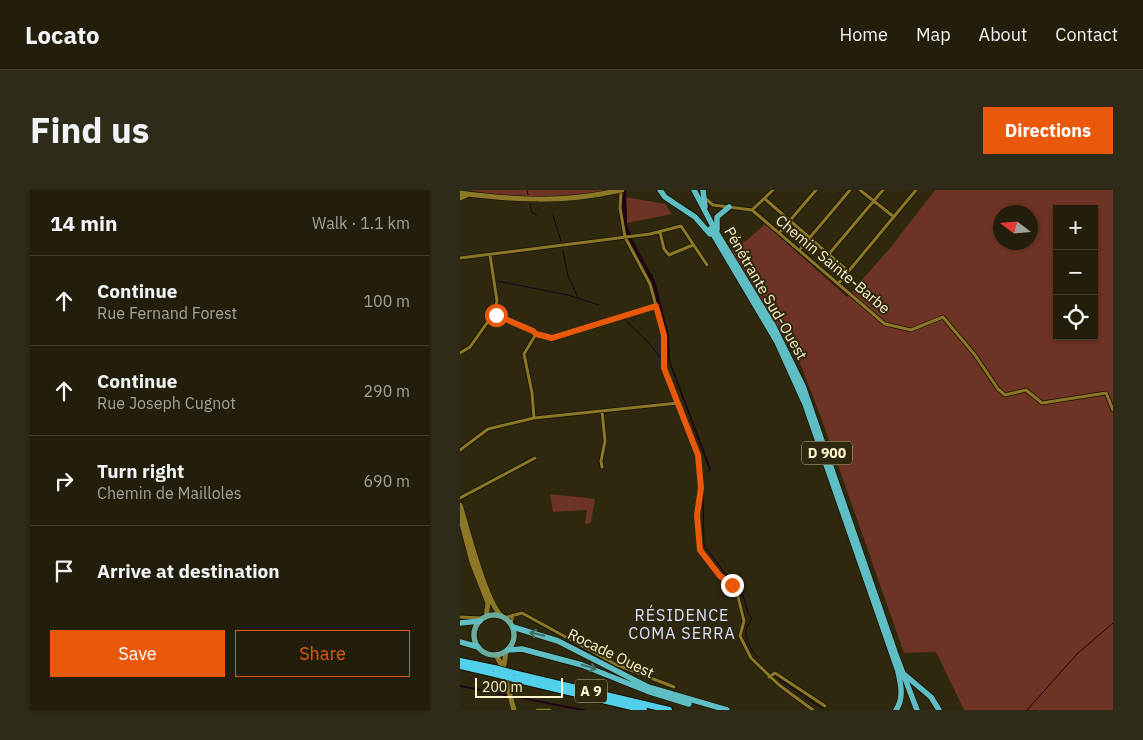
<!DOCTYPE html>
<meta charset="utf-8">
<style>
:root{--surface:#221e0b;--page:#2e2b19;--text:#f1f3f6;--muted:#a2a29d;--line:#3f3c2c;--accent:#ea580c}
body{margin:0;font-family:"IBM Plex Sans",sans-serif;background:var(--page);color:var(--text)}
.controls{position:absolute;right:15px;top:15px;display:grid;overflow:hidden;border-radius:0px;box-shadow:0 1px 4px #0004}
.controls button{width:45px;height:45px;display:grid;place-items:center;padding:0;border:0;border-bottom:1px solid var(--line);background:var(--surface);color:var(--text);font:25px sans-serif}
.compass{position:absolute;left:533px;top:15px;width:45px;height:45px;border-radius:50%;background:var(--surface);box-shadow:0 1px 4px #0004;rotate:286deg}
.scale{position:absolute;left:15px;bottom:12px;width:88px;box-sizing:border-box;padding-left:5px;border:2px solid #fdf3cc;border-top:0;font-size:14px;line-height:18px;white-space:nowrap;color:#fdf3cc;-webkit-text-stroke:4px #2e280f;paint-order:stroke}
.stop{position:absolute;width:15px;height:15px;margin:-11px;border:4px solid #ea580c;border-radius:50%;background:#fff}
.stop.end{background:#ea580c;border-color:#fff;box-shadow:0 1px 5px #0008}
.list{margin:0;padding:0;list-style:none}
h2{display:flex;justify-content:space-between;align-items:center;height:65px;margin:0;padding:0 20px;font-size:21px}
h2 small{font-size:16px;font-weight:400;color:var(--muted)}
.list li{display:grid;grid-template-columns:32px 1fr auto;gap:15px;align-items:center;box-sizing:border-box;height:90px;padding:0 20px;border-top:1px solid var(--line)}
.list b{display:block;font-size:19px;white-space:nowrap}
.list p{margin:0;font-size:16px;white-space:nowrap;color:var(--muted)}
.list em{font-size:16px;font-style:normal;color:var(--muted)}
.actions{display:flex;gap:10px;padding:15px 20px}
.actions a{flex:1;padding:11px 0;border:1px solid var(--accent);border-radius:0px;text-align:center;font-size:18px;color:var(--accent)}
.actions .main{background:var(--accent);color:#fff}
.icon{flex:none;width:28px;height:28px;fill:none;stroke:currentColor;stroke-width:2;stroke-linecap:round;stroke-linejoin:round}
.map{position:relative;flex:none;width:653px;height:520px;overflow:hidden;border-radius:0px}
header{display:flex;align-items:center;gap:30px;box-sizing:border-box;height:70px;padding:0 25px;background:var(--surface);border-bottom:1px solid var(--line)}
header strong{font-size:24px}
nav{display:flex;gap:28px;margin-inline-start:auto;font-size:18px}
.intro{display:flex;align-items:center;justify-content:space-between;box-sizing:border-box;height:120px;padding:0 30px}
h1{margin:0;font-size:35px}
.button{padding:12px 22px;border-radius:0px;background:var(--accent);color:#fff;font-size:18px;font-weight:700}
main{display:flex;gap:30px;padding:0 30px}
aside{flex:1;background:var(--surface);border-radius:0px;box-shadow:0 1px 4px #0004}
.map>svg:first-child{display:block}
.green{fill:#6d3324;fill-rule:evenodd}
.water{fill:#1e0019}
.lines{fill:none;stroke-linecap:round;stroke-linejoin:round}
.stream{stroke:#1e0019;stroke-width:1}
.minor-casing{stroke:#161000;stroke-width:4.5}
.secondary-casing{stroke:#161000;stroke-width:6}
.primary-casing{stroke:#161000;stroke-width:7}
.trunk-casing{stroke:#161000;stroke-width:7}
.motorway-casing{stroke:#161000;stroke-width:8}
.minor{stroke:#8c7827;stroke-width:3}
.secondary{stroke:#8c7827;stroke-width:5}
.primary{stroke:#69ac9c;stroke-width:5.5}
.trunk{stroke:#5ebec3;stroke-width:5.5}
.motorway{stroke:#52cfea;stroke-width:6}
.secondary-bridge-casing{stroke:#161000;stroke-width:6;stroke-linecap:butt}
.motorway-bridge-casing{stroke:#161000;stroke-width:8;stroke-linecap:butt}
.secondary-bridge{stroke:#8c7827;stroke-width:5}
.motorway-bridge{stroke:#52cfea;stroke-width:6}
.oneway{stroke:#446c60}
.route{stroke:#ea580c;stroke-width:6}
.labels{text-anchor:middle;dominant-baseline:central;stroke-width:4;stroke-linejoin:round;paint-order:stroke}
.shield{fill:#2e280f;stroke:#bfb693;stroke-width:1}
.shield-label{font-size:14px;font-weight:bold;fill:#fdf3cc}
.street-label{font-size:15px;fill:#fdf3cc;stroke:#2e280f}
.neighbourhood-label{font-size:16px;letter-spacing:1px;fill:#dbe2ff;stroke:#2e280f}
</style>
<header>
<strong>Locato</strong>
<nav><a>Home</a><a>Map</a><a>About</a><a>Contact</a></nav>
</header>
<div class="intro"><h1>Find us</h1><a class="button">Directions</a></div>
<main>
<aside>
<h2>14 min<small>Walk · 1.1 km</small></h2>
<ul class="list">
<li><svg class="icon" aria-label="ahead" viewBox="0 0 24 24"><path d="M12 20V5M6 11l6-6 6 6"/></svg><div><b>Continue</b><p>Rue Fernand Forest</p></div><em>100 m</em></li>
<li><svg class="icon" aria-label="ahead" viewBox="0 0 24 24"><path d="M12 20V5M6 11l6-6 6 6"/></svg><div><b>Continue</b><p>Rue Joseph Cugnot</p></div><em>290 m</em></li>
<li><svg class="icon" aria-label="right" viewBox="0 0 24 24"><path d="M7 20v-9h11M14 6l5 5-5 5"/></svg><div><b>Turn right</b><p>Chemin de Mailloles</p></div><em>690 m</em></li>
<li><svg class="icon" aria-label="arrive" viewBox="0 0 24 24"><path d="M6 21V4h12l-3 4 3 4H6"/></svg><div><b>Arrive at destination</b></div></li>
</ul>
<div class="actions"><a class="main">Save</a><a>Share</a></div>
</aside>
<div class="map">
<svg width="653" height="520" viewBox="0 0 653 520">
<rect width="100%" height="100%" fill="#2e280f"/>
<path class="green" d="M10,0H149C103,10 56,10 10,0Z
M475,0H653V520H504L476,462L444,463L366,241L339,170L270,61L286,51L305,34L387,107L431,57ZM597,19H634V146H597ZM540,22H570V52H540Z
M166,7L205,14L212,24L167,33Z
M90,304L135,309L131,333L125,334L127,320L93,322Z"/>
<path class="water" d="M163,0H166L167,35L173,51L195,91L209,146L210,171L251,279L248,283L249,279L209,172L206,146L192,92L166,44L162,27Z
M0,495L128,520H118L0,497Z"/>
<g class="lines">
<path class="stream" d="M67,0L68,5
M70,14L72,23L77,25
M93,25L101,51
M103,61L108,86L118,107
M38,91L108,105L139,115
M164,129L188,152L200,167
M223,230L229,247
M235,262L237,275
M243,304L244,355L266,385L280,395L288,423L292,428C291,432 286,436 286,440C284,447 292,463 298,468
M313,485L364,520
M567,520L617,464L653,433"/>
<g class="minor-casing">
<path id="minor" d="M400,0L434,27
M161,1L160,18L165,47L190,94L204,145V178L238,265L241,298L237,325L240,360L260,386L272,395L277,403L284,431L280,446L291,468L319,495L353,520
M246,9L253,15L292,20
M305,9L388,81
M292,20L425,134L451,140L483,127L515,165L538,199L545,205L566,200L582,213L646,203L653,220
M292,20L313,0
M321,41L356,0
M200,42L204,59L209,65L233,55
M341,58L390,0
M369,64L423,0
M0,68L190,44L221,36L247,75
M378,94L456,0
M34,123L73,141L76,144L93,149L196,116
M0,163L10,157L34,123L37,111L30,65
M74,228L72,203L64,164L76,144
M0,260L28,239L74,228L218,213
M142,277L141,271L145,251L142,221
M0,308L75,268
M0,427L23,428
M44,428L62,423L155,474L214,497
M51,434L53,425
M309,487L315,483L365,516
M77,520H90"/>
</g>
<g class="secondary-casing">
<path id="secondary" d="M0,3C53,10 103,13 156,1
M0,8L7,5
M0,315C7,337 27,417 43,427
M0,326L12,372L28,413L26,427
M36,465L42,476L54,520
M44,475L46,462"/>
</g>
<g class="primary-casing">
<path id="primary" d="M14 445a20 20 0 1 1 40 0a20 20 0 1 1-40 0Z"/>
</g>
<g class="trunk-casing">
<path id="trunk" d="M200,0L205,7L235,27L250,44
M234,0L255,40L313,135L343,196L436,465L457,520
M243,0L245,17
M250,39L317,152L345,214L439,484
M257,40V27L269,17
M0,433L20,431
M53,437L98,451L188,497L267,520
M0,452L18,457
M48,460L62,459L122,475L187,501L229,514
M445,485L471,507L479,520
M436,520C444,508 441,495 438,482"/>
</g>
<g class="motorway-casing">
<path id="motorway" d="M0,471L34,478
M0,476L35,484
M53,483L209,520
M54,489L184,520"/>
</g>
<use href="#minor" class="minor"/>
<use href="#secondary" class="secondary"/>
<use href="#primary" class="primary"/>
<use href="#trunk" class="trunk"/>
<use href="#motorway" class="motorway"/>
<g class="secondary-bridge-casing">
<path id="secondary-bridge" d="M156,1L162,0"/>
</g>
<g class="motorway-bridge-casing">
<path id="motorway-bridge" d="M34,478L53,483
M35,484L54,489"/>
</g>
<use href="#secondary-bridge" class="secondary-bridge"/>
<use href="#motorway-bridge" class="motorway-bridge"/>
</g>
<defs><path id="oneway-shaft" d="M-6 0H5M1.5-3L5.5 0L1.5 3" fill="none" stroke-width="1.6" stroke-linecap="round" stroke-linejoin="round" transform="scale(1.25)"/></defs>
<g class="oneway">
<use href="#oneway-shaft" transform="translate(77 444) rotate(-166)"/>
<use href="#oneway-shaft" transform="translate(129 477) rotate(17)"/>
</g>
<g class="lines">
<path class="route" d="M36,125L73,141L76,144L92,148L196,116L204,145V178L238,265L241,298L237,325L240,360L260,386L272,395"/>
</g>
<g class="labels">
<g class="shield">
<rect x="342" y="251.5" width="50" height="23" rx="4"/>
<rect x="115" y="489.5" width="32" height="23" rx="4"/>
</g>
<g class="shield-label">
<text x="367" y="263">D 900</text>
<text x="131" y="501">A 9</text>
</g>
<g class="street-label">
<text transform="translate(373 74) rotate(40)">Chemin Sainte-Barbe</text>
<text transform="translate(306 103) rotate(60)">Pénétrante Sud-Ouest</text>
<text transform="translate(151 463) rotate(26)">Rocade Ouest</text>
</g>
<g class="neighbourhood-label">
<text x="222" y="425">RÉSIDENCE<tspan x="222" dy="18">COMA SERRA</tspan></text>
</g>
</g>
</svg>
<div class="controls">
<button>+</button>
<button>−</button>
<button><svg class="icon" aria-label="locate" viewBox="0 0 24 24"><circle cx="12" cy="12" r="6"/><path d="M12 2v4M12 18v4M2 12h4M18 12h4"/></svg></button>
</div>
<svg class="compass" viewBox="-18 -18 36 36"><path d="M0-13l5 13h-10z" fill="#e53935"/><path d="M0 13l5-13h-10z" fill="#a2a29d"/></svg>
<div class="scale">200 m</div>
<div class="stop" style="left:36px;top:125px"></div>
<div class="stop end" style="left:272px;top:395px"></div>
</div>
</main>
